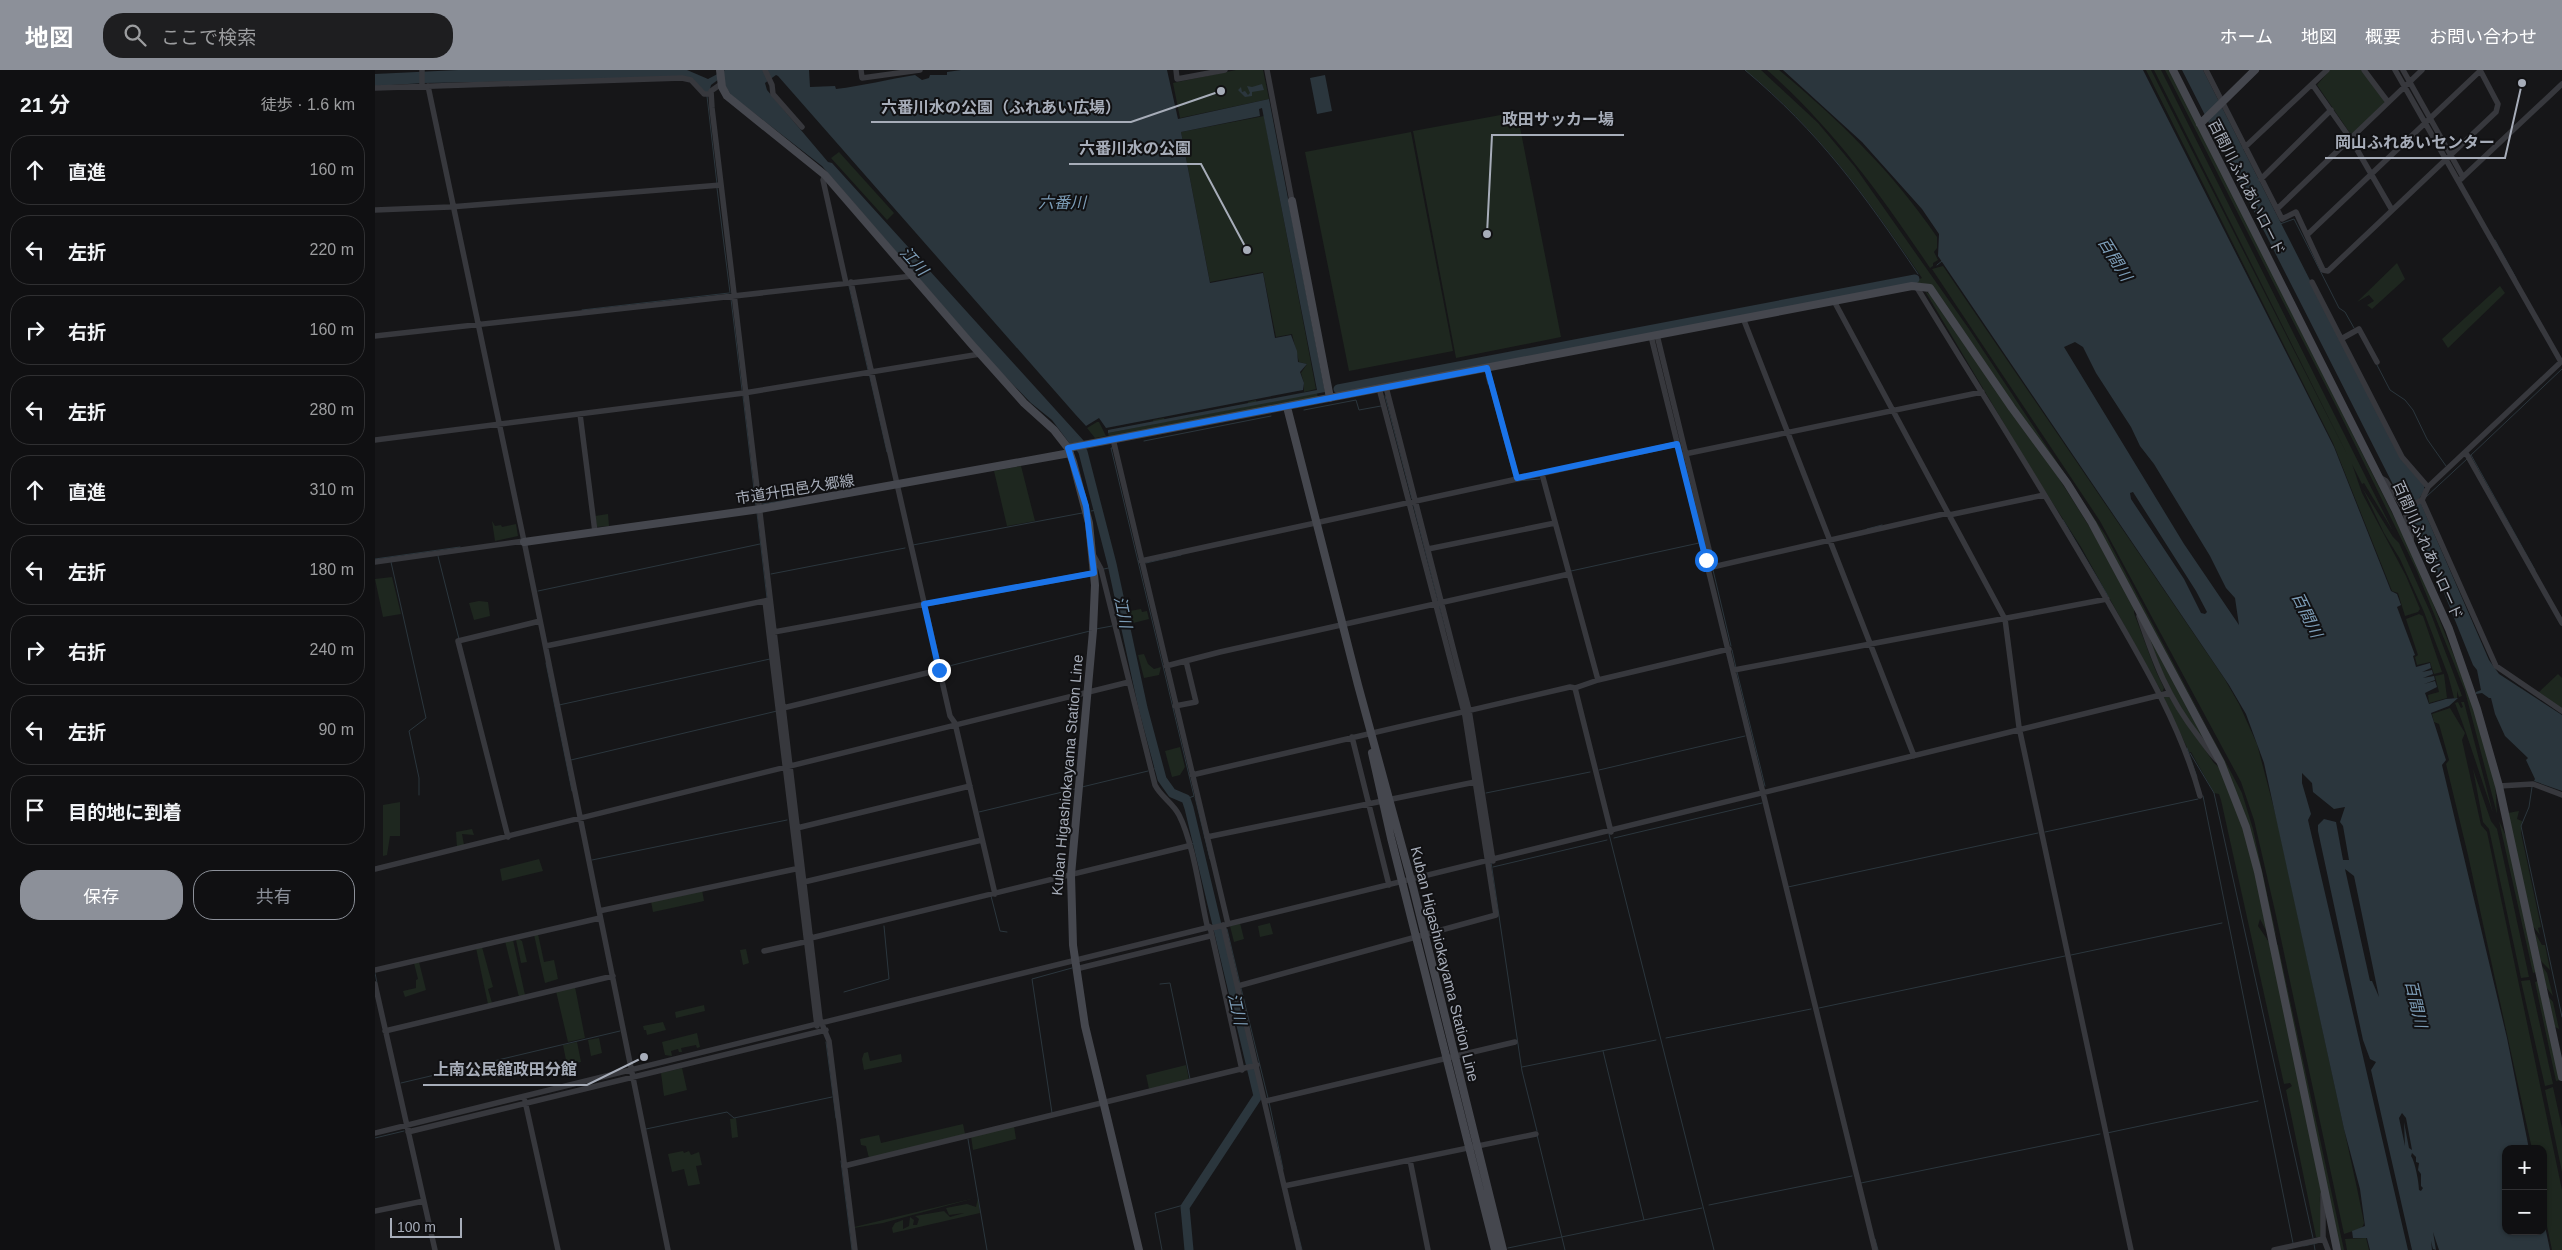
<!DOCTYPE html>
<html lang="ja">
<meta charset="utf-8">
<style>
:root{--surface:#101012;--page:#1e1e20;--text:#f1f3f6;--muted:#9c9d9f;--line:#303032;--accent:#8c9099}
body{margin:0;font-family:Arial,"Noto Sans JP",sans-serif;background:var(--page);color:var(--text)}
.controls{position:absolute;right:15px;bottom:15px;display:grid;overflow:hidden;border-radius:10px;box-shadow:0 1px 4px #0004}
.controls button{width:45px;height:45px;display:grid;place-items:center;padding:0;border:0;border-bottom:1px solid var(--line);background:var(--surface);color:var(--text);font:25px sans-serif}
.scale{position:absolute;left:15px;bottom:12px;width:72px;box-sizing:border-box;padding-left:5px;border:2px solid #a7adb9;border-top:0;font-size:14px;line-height:18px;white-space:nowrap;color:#a7adb9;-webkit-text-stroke:4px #111113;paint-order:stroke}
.stop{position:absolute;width:15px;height:15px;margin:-11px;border:4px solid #1a73e8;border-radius:50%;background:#fff}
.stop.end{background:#1a73e8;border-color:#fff;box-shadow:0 1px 5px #0008}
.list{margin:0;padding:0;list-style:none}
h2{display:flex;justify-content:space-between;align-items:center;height:65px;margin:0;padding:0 20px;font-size:21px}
h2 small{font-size:16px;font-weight:400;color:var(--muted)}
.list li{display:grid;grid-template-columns:32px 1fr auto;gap:15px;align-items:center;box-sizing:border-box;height:70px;margin:0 10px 10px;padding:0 10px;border:1px solid var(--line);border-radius:20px}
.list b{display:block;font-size:19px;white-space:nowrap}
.list em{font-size:16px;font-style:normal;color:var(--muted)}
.actions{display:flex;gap:10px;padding:15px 20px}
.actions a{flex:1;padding:11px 0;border:1px solid var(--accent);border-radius:20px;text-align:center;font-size:18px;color:var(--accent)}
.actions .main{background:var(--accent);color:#fff}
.icon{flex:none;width:28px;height:28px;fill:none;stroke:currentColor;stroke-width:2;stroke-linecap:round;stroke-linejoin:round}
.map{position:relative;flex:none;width:2187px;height:1180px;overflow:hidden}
header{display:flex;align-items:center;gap:30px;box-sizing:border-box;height:70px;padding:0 25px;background:var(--accent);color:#fff}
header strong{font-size:24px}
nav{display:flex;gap:28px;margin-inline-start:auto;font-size:18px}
.search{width:350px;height:45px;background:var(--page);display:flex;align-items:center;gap:12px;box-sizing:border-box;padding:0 18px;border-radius:20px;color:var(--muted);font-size:19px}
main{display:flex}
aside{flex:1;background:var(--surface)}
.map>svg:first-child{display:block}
.green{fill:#1e271f}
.water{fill:#2b363d;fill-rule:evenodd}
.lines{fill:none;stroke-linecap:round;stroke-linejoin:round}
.stream{stroke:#2b363d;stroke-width:1}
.river{stroke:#2b363d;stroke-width:9}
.street{stroke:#37383d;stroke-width:5.5}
.secondary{stroke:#45474e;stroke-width:8}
.route{stroke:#1a73e8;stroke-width:6}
.labels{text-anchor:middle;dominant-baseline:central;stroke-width:4;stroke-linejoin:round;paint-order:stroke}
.street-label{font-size:15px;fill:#a7adb9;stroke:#111113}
.water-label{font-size:16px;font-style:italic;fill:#7c9cb6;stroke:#111113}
.leader{fill:none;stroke:#a7adb9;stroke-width:2}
.callout-dot{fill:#a7adb9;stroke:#111113;stroke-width:2}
.callout-label{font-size:16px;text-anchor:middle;font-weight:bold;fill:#a7adb9;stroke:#111113;stroke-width:4;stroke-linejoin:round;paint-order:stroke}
</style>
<header>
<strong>地図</strong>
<div class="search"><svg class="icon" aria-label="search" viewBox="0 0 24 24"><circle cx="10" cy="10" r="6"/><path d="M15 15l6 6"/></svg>ここで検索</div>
<nav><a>ホーム</a><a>地図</a><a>概要</a><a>お問い合わせ</a></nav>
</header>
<main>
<aside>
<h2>21 分<small>徒歩 · 1.6 km</small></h2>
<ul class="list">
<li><svg class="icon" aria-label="ahead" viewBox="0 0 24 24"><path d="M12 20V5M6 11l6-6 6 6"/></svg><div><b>直進</b></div><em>160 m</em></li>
<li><svg class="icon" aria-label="left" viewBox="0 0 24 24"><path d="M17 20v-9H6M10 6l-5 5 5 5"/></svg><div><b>左折</b></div><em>220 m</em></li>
<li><svg class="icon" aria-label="right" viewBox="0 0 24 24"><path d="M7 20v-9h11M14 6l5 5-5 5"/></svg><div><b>右折</b></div><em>160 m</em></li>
<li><svg class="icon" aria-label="left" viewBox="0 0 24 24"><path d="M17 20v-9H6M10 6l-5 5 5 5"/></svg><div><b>左折</b></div><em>280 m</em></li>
<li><svg class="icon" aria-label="ahead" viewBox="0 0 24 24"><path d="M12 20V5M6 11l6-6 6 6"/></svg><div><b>直進</b></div><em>310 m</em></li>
<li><svg class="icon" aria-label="left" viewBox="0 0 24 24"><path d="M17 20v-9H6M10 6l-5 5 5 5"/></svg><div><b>左折</b></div><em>180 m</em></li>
<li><svg class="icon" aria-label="right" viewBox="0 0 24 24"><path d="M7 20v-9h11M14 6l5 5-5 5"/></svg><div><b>右折</b></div><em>240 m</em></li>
<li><svg class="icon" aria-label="left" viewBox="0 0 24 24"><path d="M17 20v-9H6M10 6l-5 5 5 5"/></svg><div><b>左折</b></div><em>90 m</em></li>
<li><svg class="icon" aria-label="arrive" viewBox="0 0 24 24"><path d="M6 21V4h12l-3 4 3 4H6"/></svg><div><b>目的地に到着</b></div></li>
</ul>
<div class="actions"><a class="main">保存</a><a>共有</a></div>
</aside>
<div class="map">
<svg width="2187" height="1180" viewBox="0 0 2187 1180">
<rect width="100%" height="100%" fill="#161618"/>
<path class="green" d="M861,0H888L894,29L805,48L798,13Z
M1370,0H1386L1443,53L1480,97L1594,259L1731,466L1867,723L1878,759L1902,869L1854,703L1836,665L1725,461L1563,223L1556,215L1543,213L1542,210L1547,208C1495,132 1443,59 1370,0Z
M1392,0H1404C1465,51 1517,101 1562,167V178L1559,182L1563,190L1558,193V196L1555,198C1507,126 1457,57 1392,0Z
M1771,0H1776L1977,394L1987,423L2031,506L2045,539L2043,542L2030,546L2023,523L2017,521L1958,373Z
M1779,0H1786L2018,461L1989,413L1987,414Z
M1790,0H1796L2041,491L2093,621L2120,712L2122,744L2090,621L2041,499L1963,340Z
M1955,0H1986L2009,30L2010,33L1978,64L1975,63L1942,15Z
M1142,42L1186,267L1081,288L1038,61Z
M889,46L941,319L929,322V313L926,303L932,294L924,292L917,264L901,267L888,202L835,212L806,62Z
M1036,62L1078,281L974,301L930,82Z
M464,82L519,143L512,150L456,88Z
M2022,193L2030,209L1997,239L1992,235L1999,231L1994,225L1982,232Z
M1568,196L1849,608L1864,634L1882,674L1902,750L1983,1123L1989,1153L1987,1158L1969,1164L1900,841L1879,750L1866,712L1725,451L1557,199Z
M2125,216L2130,223L2073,278L2067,269Z
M1550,221L1559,227C1630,328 1700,425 1759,534V543L1780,599L1789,618L1787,623L1706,477L1659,404Z
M942,323L943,328L734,368L733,363L779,354L778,350L789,348L790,352L873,336V332L881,330L882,334Z
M722,352H724L731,366L720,368L712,358Z
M646,396L660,451L632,456L619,401Z
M1988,419L2018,467L2024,473L2056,544L2087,626L2084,627L2082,621V628H2079L2073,605L2049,542L2025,489L2009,463Z
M233,444L234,456L222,457L220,446Z
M117,451L120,456L126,455L127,457L141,454L143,466L120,471Z
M17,507L26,544L8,547L0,509Z
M104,531L113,532L115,546L99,550L94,533Z
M766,539L767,542L772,541L774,549L758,553L755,541Z
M2044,544L2048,546L2067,602L2059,604L2055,592L2042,595L2040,587L2043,585L2031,549Z
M1767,548L1839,683L1806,642L1783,598Z
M769,584L773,594L779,599L786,597L784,605L769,608L763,585Z
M2069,604L2072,628L2054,633L2053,625L2064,622L2060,606Z
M2183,604L2187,608V638L2163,623Z
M1788,626L1794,627L1839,693L1846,699L1870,762L1895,868L1885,849L1883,856L1896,875L1947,1119C1940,1134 1953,1153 1945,1168L1941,1167L1911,1020L1917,1016L1915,1013L1909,1014L1846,730L1844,724L1839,723L1816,682H1814Z
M2083,632L2086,638L2088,637L2086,632H2089L2118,743C2105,706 2094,669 2080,633Z
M2075,638L2090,663L2087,670L2106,755L2112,762L2187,1120V1180H2177L2168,1137V1079H2157L2093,785L2071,694L2074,690L2064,654L2059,652L2057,644Z
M805,677L810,697L805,705L797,707L790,681Z
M2098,699L2116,751L2122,759L2154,907L2146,908L2114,759L2108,752Z
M25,732V766H15L12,785L8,786V735Z
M2144,741L2142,749L2147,751L2146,763L2166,857L2163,858L2165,865L2157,855L2133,743Z
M2124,751L2132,768L2161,902L2158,903Z
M97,759L99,765L87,764L89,775L82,778L81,762Z
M164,789L168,801L127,811L125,799Z
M327,820L329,831L278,842L276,831Z
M865,853L869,869L859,872L855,856Z
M895,853L898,864L885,867L883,856Z
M2159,861L2167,875H2170L2175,900L2166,891Z
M163,864L169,892L179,890L183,909L170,913L159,865Z
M144,869L147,871L152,892L146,893L141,870Z
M138,870L150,925L144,927L130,871Z
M1901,875H1903L1969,1180H1964Z
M107,877L118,917L113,919L117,933L113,934L101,878Z
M371,879L374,893L368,895L365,880Z
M44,892L51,920L30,927L28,921L41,918V910L43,909L39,893Z
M2167,896L2172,903L2178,926L2171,917Z
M2155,910L2178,1014L2170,1016L2146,911Z
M2163,911L2185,1010L2181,1011L2160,912Z
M200,917L210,968L193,972L181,921Z
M2173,926L2178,932L2184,959L2180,957Z
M329,935L330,941L301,948L300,942Z
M288,952L291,960L272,965L271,960H269L268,956Z
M322,963L325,977L322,978L321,975L306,978L307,982H304L303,979L296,981L297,986L290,985L287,972Z
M224,968L227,983L216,986L213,970Z
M202,972L206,992L192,995L188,975Z
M493,982L495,991L526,984L527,992L489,1000L487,989L489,983Z
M811,995L814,1010L774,1019L771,1005Z
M307,998L312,1020L289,1026L286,1003Z
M2178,1017L2187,1058V1102L2170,1020Z
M361,1048L363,1067L357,1068L355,1049Z
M588,1054L590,1064L494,1088L491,1076L486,1075L485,1069L504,1065L506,1073Z
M639,1056L641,1069L598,1080L596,1066Z
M308,1081L309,1083L314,1081L316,1085L324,1082L327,1095L321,1096L325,1114L313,1116L309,1099L297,1102L293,1084Z
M600,1128L508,1153L479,1158V1157Z
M603,1128L605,1143L518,1163L517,1158L520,1153L528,1150V1159L534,1156L535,1147L539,1150L538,1155H542L544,1149L540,1146L569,1141L575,1147L589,1143L574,1145L571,1138L592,1134L601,1137Z
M1991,1168L1994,1180H1972L1970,1169Z"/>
<path class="water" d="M83,0H312L333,9L350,0H434L435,17L460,16L461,19C488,16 513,9 540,5L547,10L554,8L555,5H572V2L586,0H792L803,49L894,29L950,322L733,363V360L942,320L887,38L884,39L885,46L806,62L835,213L888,203L900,268L916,265L922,281L923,292L932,294L925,302L929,313L928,320L731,358L724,348L711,356L700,344L403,6L401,5L390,13L392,20L453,92L457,93L709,371L695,374L677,350L656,333L618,294L447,96L356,25L350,15L344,9L336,15L334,23H330L316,8L49,13L0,16V4Z
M1408,0H1768L1959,377L2016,521L2022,524L2026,535L2022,537L2040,585L2038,586L2041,597L2055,593L2056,598L2047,602L2057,600L2058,604L2048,608L2059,606L2060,610L2049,614L2060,611L2062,617L2050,623L2054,634L2071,629L2083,628L2074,636L2056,643L2071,690L2067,695L2132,968L2154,1079H2131V1161H2168V1147L2175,1180H2064L2058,1162L2061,1180L2058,1179L2056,1171L2057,1180H2037L1996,1000L2001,992L1995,989L1988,970L1943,761V755L1949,749L1961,752L1968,790H1974L1968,756L1965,752L1970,737L1959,739L1938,722L1937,713L1927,703V713L1936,744L1933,750L2033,1180H1995L1992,1168H1978L1977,1161L1990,1156L1985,1119L1969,1059L1889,693L1871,644L1854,615L1563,186L1564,164L1547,139L1487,72ZM1700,272L1708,277L1721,303L1756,357L1765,376L1779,394L1835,486L1851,518L1860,528L1864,555L1809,474L1689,277ZM1758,422L1821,521L1832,542L1830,544L1826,543L1809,509L1756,429L1755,423ZM1970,799L1979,806L2004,927L1997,911H1995ZM2027,1043L2031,1048L2037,1080L2034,1078L2029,1052L2030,1076L2024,1048ZM2037,1083L2041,1087V1092L2044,1093L2043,1100L2046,1104V1116L2048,1118L2046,1121L2044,1120C2044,1113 2040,1091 2036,1086Z
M1807,0H1828L2025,387L2049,415V421L2044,429L2114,590L2124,604L2187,645V721L2159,711L2160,709L2151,690L2153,688L2130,666L2120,644L2116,628H2114L2107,623L2101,624V622L2106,620L2102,600L2098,595L2069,523L2032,442Z
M950,5L957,41L942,44L935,8Z
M887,14L889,20L877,22V26L870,27L863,20L866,17L867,22L870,21L873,25L875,23L872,16L877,17Z"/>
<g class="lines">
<path class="stream" d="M1370,0C1444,62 1489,124 1543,204
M332,26L342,114
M342,118L355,223
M1905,154L1919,149L1964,238L1970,242L1979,258
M2120,170L2141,208
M1562,195L1567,191
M1540,210L1543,207
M474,216L493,300
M1458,224L1459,226
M356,229L367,320
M207,240L354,223
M1277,258V261
M1107,291V294
M2002,295L2015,320L2030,330L2038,340L2052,369L2071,396
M494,303L512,382
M1111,306L1113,314
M1006,310L1007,313
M368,326L381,436
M1010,326L1037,429
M929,340L981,330L984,340L1006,336
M769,371L896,346
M738,378H736L819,726L811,729
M2096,385L2160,500
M2095,386L2187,299
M1141,411L1165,409
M2051,427L2092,389
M1038,433L1063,531
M387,434L426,428
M716,441L722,440
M382,443L392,528
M1688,450L1733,526
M1492,459L1507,455
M538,475L707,443
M63,486L84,569
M0,489L85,477
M16,492L51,648L34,661L44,708V725
M771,493L806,485
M729,499L738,497
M1338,500L1356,576
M1196,501L1324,473
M396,504L530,478
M163,521L385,474
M1064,535L1070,560
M744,554L750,552
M721,559L737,556
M1357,580L1361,598
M171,593L197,721
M566,598L715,561
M1362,602L1390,716
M758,609L762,608
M184,635L395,589
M1812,678L1822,707
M1815,683L1839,723L1938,1168
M196,690L402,641
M779,699L784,698
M1224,700L1370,666
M707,717L773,701
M2157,717L2154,737L2146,756L2187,947
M1111,723L1215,702
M1828,726L1918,1173
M820,727L835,789
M604,742L700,719
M1670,762L1823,729
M1234,764L1339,1180
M1239,768L1387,733
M816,774L823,772
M217,790L412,750
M1116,792L1147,1001L1162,1061
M1118,797L1232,770
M1413,817L1663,763
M616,826L625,861L632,862
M852,859L865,914
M1696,885L1847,853
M0,903L2,913
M785,914L795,913L815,1009
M866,918L893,1028
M469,922L514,909L509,856
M1444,938L1690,886
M1291,968L1436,939
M451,972L461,1048
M1228,981L1269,1150
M1147,997L1281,970
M26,1013L245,961
M894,1032L908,1099
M677,1043L657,909L697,898
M271,1059L352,1042L359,1048L457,1027
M1732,1063L1883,1031
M1162,1065L1190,1180
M0,1068L29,1061
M593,1069L612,1180
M466,1091L477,1180
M1486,1113L1725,1064
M1334,1135L1477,1106
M920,1152L927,1180
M1500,1169L1503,1180
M1939,1174L1940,1180
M1929,1176L1946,1172
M1133,1178L1327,1138
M787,1180L780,1143L812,1134"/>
<path class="river" d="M963,319L1540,209
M701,370L708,382L737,494L768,638L787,709L797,723L811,729L814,738L883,1026L810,1137L814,1180"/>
<path class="street" d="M47,0V16
M390,0L397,15L398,24L427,57
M486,0L487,8L545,0
M801,0L802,9L850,0
M892,0L917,131
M1831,0L1907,149L1921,142L1948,200L1953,201L2121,42L2123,34L2105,0
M1989,0L2013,32
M2020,0L2186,292
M2028,0L2088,107L2086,109
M346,14L336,21L337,38L445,949L454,971L480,1180
M1937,14L1977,71L2017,140
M53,16L149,471
M0,18L307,8L316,10L329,24H336
M1870,77L1952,0
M450,105L448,110L471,213
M2088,107L2187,14
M1886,109L1956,40
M1902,139L2047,0
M0,140L75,137L346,115
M1932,165L2105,1
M476,212L564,598L575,646L580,653L620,824
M1937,212L2027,387L2053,417
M1541,216C1605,321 1672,425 1733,532C1769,594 1806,657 1825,726
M1459,231L1630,549L1644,657L1756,1180
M1368,248L1539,686
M1282,265L1338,496
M0,266L538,206
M1276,266L1500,1180
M1966,269L1984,259L2002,292
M1112,298L1142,409L1302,374
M1011,317L1094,640L1118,791
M205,344L220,462
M738,369L853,854
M0,370L369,323L605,284
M2091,383L2187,553
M1305,385L1607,322
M1167,404L1223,610
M2004,407L2011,411L2030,440
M2047,430L2121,596L2187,641
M1574,445L1669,425
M2036,471C2038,460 2028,448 2031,438L2047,430L2053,417L2187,291
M1053,479L1180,453
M719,486L726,499L780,715C786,727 798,733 804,745C818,772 825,824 832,855L837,858L1794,623
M766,491L1142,409
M0,492L149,471L293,1180
M1333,498L1573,443
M390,531L442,956
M1764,546C1780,593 1792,626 1823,666C1829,674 1835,683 1842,690
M399,562L719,503
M171,576L394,530
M791,596L845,582L1194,504
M1359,600L1732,529
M1200,618L1236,762
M800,636L821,632L811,591
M408,638L564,600
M977,667L1014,815
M817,705L1195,617L1200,618L1223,610L1354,579
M2124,716L2158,714L2187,725
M422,758L595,716
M133,767L83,571L165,551
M832,767L1100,712
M0,799L754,612
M429,812L607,770
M224,841L425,798
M848,855L924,1180
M436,868L813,776
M389,881L434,871
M701,899L835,866
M0,900L225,848
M0,914L60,1180
M863,916L1121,845L1090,646L1004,318
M10,961L238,906
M150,1031L183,1180
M891,1031L1140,972
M33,1062L451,960
M0,1063L835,857L867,1000
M1035,1090L1053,1180
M469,1096L882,995
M909,1116L1161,1064
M1948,1124V1167L1953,1180
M0,1141L49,1131
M1899,1180L1948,1169"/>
<path class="secondary" d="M345,0L347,17L352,26L450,105L598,276L649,333L679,360L693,378L698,392L714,453L720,515L718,561L696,805L698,875L710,956L764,1180
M1798,0L2021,441L2074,559L2102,639L2124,716L2187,1007
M1825,54L1880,0
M917,131L955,328
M912,337L983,615L1038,817L1128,1180
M693,378L1537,216L1555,218L1637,338L1692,413L1717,453L1846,693L1871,757L1883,802L1962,1180
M149,472L385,439L695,383
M997,683L1016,768L1120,1180"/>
</g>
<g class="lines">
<path class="route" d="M564,600L549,534L719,503L711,436L693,378L1112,298L1142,408L1302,374L1331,490"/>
</g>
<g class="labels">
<g class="street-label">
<text transform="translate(1872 117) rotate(63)">百間川ふれあいロード</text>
<text transform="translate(420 419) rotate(-9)">市道升田邑久郷線</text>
<text transform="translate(2053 480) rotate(66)">百間川ふれあいロード</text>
<text transform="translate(692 705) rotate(-85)">Kuban Higashiokayama Station Line</text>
<text transform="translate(1070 894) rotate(76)">Kuban Higashiokayama Station Line</text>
</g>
<g class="water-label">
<text x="687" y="132">六番川</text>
<text transform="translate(1740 189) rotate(58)">百間川</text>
<text transform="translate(539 191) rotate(48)">江川</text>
<text transform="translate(748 542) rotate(78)">江川</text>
<text transform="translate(1932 545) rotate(64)">百間川</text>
<text transform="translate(2041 934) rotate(77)">百間川</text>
<text transform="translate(862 939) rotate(77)">江川</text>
</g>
</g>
<path class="leader" d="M846 21L756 52H496M1112 164L1117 65H1249M2147 13L2130 88H1950M872 180L826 94H694M269 987L212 1015H48"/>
<g class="callout-dot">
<circle cx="846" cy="21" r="5"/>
<circle cx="1112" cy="164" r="5"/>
<circle cx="2147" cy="13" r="5"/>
<circle cx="872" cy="180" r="5"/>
<circle cx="269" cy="987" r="5"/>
</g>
<g class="callout-label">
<text x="626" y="43">六番川水の公園（ふれあい広場）</text>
<text x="1183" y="55">政田サッカー場</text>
<text x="2040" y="78">岡山ふれあいセンター</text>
<text x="760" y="84">六番川水の公園</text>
<text x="130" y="1005">上南公民館政田分館</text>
</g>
</svg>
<div class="controls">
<button>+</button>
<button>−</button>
</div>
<div class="scale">100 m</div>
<div class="stop" style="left:1331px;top:490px"></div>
<div class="stop end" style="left:564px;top:600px"></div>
</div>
</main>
